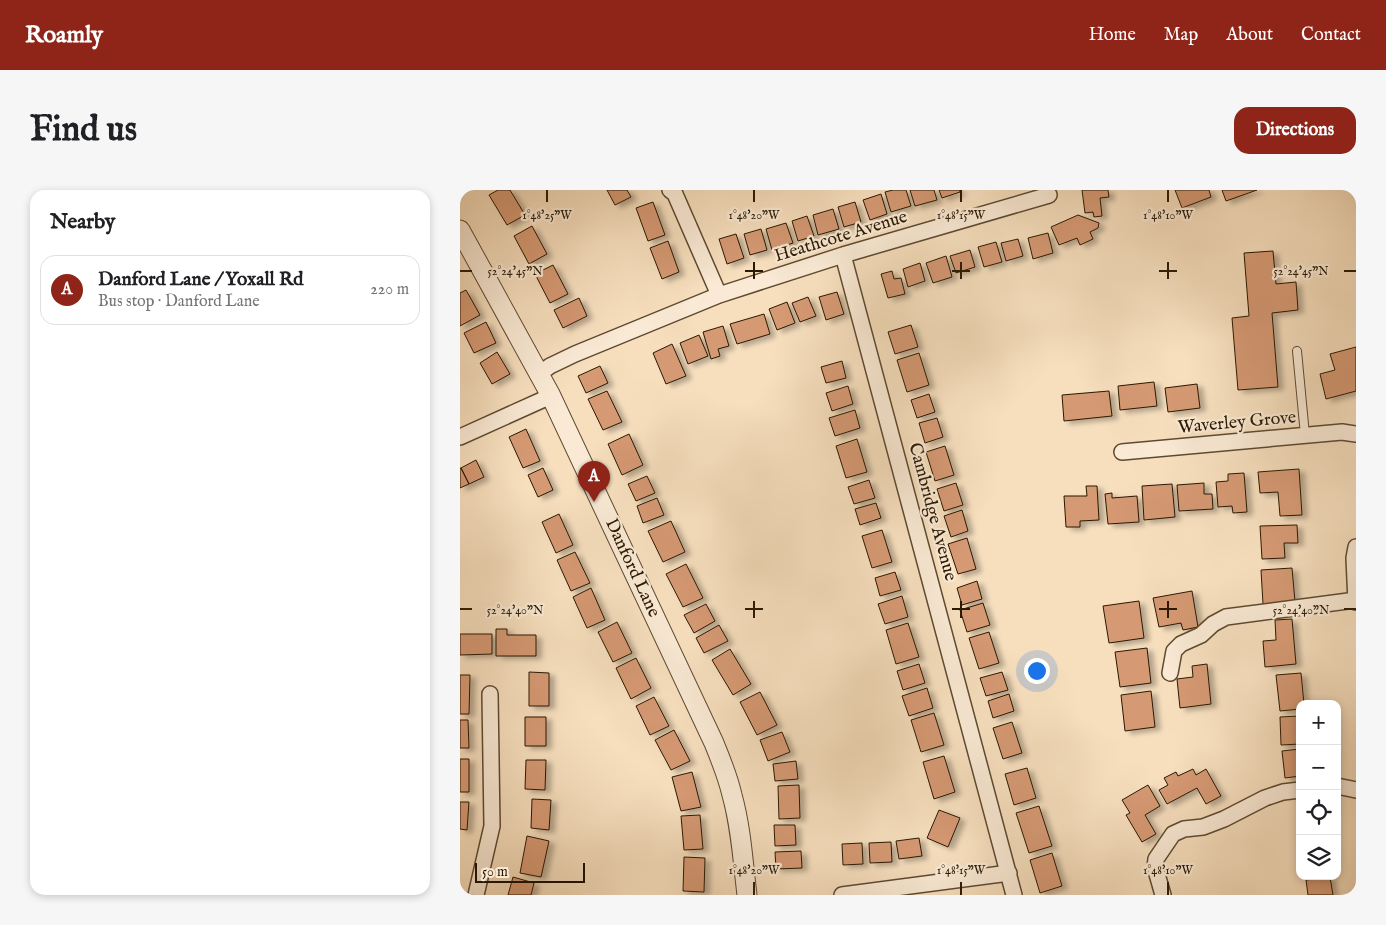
<!DOCTYPE html>
<meta charset="utf-8">
<style>
:root{--surface:#fff;--page:#f6f6f6;--text:#202124;--muted:#757577;--line:#e0e0e0;--accent:#8f2418}
body{margin:0;font-family:"IM FELL English",serif;background:var(--page);color:var(--text)}
.controls{position:absolute;right:15px;bottom:15px;display:grid;overflow:hidden;border-radius:10px;box-shadow:0 2px 8px #0003}
.controls button{width:45px;height:45px;display:grid;place-items:center;padding:0;border:0;border-bottom:1px solid var(--line);background:var(--surface);color:var(--text);font:25px sans-serif}
.scale{position:absolute;left:15px;bottom:12px;width:110px;box-sizing:border-box;padding-left:5px;border:2px solid #2a1902;border-top:0;font-size:14px;line-height:18px;white-space:nowrap;color:#2a1902;-webkit-text-stroke:4px #faead5;paint-order:stroke}
.you{position:absolute;left:576px;top:480px;width:18px;height:18px;margin:-12px;border:4px solid #fff;border-radius:50%;background:#1a73e8;box-shadow:0 0 0 8px #1a73e833}
.badge{display:grid;place-items:center;width:32px;height:32px;border-radius:50%;background:var(--accent);color:#fff;font-size:16px;font-weight:700}
.pin{position:absolute;translate:-50% -41px;filter:drop-shadow(0 1px 2px #0008)}
.pin::after{content:'';position:absolute;top:26px;width:18px;height:15px;background:inherit;clip-path:polygon(0 0,100% 0,50% 100%)}
.list{margin:0;padding:0;list-style:none}
h2{display:flex;justify-content:space-between;align-items:center;height:65px;margin:0;padding:0 20px;font-size:21px}
h2 small{font-size:16px;font-weight:400;color:var(--muted)}
.list li{display:grid;grid-template-columns:32px 1fr auto;gap:15px;align-items:center;box-sizing:border-box;height:70px;margin:0 10px 10px;padding:0 10px;border:1px solid var(--line);border-radius:15px}
.list b{display:block;font-size:19px;white-space:nowrap}
.list p{margin:0;font-size:16px;white-space:nowrap;color:var(--muted)}
.list em{font-size:16px;font-style:normal;color:var(--muted)}
.icon{flex:none;width:28px;height:28px;fill:none;stroke:currentColor;stroke-width:2;stroke-linecap:round;stroke-linejoin:round}
.map{position:relative;flex:none;width:896px;height:705px;overflow:hidden;border-radius:15px}
header{display:flex;align-items:center;gap:30px;box-sizing:border-box;height:70px;padding:0 25px;background:var(--accent);color:#fff}
header strong{font-size:24px}
nav{display:flex;gap:28px;margin-inline-start:auto;font-size:18px}
.intro{display:flex;align-items:center;justify-content:space-between;box-sizing:border-box;height:120px;padding:0 30px}
h1{margin:0;font-size:35px}
.button{padding:12px 22px;border-radius:15px;background:var(--accent);color:#fff;font-size:18px;font-weight:700}
main{display:flex;gap:30px;padding:0 30px}
aside{flex:1;background:var(--surface);border-radius:15px;box-shadow:0 2px 8px #0003}
.map>svg:first-child{display:block}
.building{fill:#d59973;stroke:#2a1902;filter:url(#shadow)}
.lines{fill:none;stroke-linecap:round;stroke-linejoin:round}
.service-casing{stroke:#5d4a31;stroke-width:10}
.minor-casing{stroke:#5d4a31;stroke-width:18}
.tertiary-casing{stroke:#5d4a31;stroke-width:21}
.service{stroke:#faead5;stroke-width:8}
.minor{stroke:#faead5;stroke-width:15}
.tertiary{stroke:#faead5;stroke-width:19}
.ticks{fill:none;stroke:#2a1902;stroke-width:2}
.labels{text-anchor:middle;dominant-baseline:central;stroke-width:4.5;stroke-linejoin:round;paint-order:stroke}
.street-label{font-size:18px;fill:#2a1902;stroke:#faead5}
.ticks-label{font-size:12px;text-anchor:middle;fill:#2a1902;stroke:#faead5;stroke-width:4.5;stroke-linejoin:round;paint-order:stroke}
</style>
<header>
<strong>Roamly</strong>
<nav><a>Home</a><a>Map</a><a>About</a><a>Contact</a></nav>
</header>
<div class="intro"><h1>Find us</h1><a class="button">Directions</a></div>
<main>
<aside>
<h2>Nearby<small></small></h2>
<ul class="list">
<li><span class="badge">A</span><div><b>Danford Lane / Yoxall Rd</b><p>Bus stop · Danford Lane</p></div><em>220 m</em></li>
</ul>
</aside>
<div class="map">
<svg width="896" height="705" viewBox="0 0 896 705">
<defs>
<filter id="shadow"><feDropShadow dx="5.5" dy="3" stdDeviation="2.5" flood-color="#0004"/></filter>
</defs>
<rect width="100%" height="100%" fill="#f7dfbe"/>
<filter id="stains"><feTurbulence type="fractalNoise" baseFrequency=".004" numOctaves="4"/><feColorMatrix values="0 0 0 0 .2 0 0 0 0 .09 0 0 0 0 .02 0 0 0 .5 -.17"/></filter>
<radialGradient id="worn" r=".72"><stop offset=".6" stop-color="#630" stop-opacity="0"/><stop offset="1" stop-color="#630" stop-opacity=".3"/></radialGradient>
<path class="building" d="M38,0H50L65,25L47,35L29,5Z
M147,0H167L171,7L155,15Z
M433,0H446L451,16L431,22L425,2Z
M450,0H474L477,10L455,16Z
M479,0H500V2L482,8Z
M622,0H648L649,7L640,8L642,26L634,27L633,22L625,23Z
M715,0H749L751,7L722,18Z
M762,0H797L766,11Z
M421,4L427,24L410,30L403,10Z
M193,12L205,45L188,51L176,18Z
M395,12L401,32L384,37L378,17Z
M373,19L379,39L358,45L353,25Z
M618,25L639,33L638,38L630,42L633,49L620,55L617,48L599,55L591,37Z
M347,26L354,46L338,51L332,31Z
M326,33L333,53L312,60L306,39Z
M72,36L87,64L69,74L54,46Z
M301,39L307,60L290,65L284,44Z
M588,43L593,63L573,69L568,48Z
M276,44L284,68L267,74L259,49Z
M558,49L563,66L546,71L541,53Z
M208,51L219,82L202,89L190,58Z
M536,52L542,72L524,77L518,57Z
M510,60L515,77L496,83L490,66Z
M813,61L816,94L836,92L838,120L812,123L818,197L778,200L772,128L789,126L784,63Z
M486,66L492,87L473,93L466,73Z
M460,73L465,91L448,97L443,79Z
M93,75L108,104L90,113L75,84Z
M432,81L434,89L441,88L445,104L428,108L421,84Z
M6,100L20,125L0,136V103Z
M377,102L384,124L366,130L359,107Z
M348,107L356,126L340,132L332,113Z
M119,108L127,126L103,138L94,120Z
M327,112L335,133L317,140L309,119Z
M304,124L310,144L277,154L270,134Z
M26,132L36,153L14,163L4,143Z
M451,135L458,157L435,164L428,142Z
M263,136L269,156L258,159L260,166L251,169L243,142Z
M239,145L248,166L228,174L220,153Z
M212,154L226,186L206,194L193,163Z
M896,157V201L866,209L860,184L875,180L870,164Z
M37,162L50,184L32,194L20,173Z
M459,163L469,195L447,202L437,170Z
M382,171L386,188L366,193L361,177Z
M140,176L148,193L126,203L118,186Z
M694,192L697,216L660,220L658,196Z
M737,194L740,218L708,222L705,198Z
M388,196L393,214L372,221L366,203Z
M147,201L162,232L143,240L128,209Z
M649,201L652,226L604,231L602,205Z
M469,204L475,222L457,228L451,210Z
M395,220L400,238L375,246L369,228Z
M477,228L483,247L465,253L459,233Z
M66,239L80,271L63,278L49,247Z
M169,244L183,275L162,285L148,254Z
M397,249L407,282L386,288L376,256Z
M485,256L494,285L475,291L466,262Z
M16,270L24,287L9,294L1,278Z
M0,278H1L9,294L0,298Z
M83,278L93,300L78,307L68,285Z
M839,279L842,325L820,326L818,302L800,303L798,282Z
M784,283L787,322L773,323L772,316L758,317L756,292L768,291V284Z
M187,286L195,303L176,311L168,294Z
M409,290L415,308L394,314L388,297Z
M496,293L503,315L484,321L477,299Z
M744,293V304H752L753,319L719,321L717,295Z
M712,294L715,327L684,330L682,296Z
M626,296H637L639,330L620,331V337H606L604,306H627Z
M652,303V308L677,306L679,332L648,334L645,304Z
M197,308L204,325L183,333L177,316Z
M416,313L421,328L400,335L395,319Z
M502,320L508,341L491,347L484,326Z
M99,324L113,355L96,363L82,332Z
M211,331L225,362L203,372L188,341Z
M837,335L838,353H824L825,368L802,369L800,336Z
M422,340L432,372L412,378L402,346Z
M507,348L516,379L498,384L488,354Z
M115,362L130,393L111,401L97,370Z
M226,374L243,408L223,417L206,384Z
M832,378L835,412L803,414L801,380Z
M435,382L441,400L420,406L415,388Z
M517,391L522,409L502,415L497,398Z
M131,398L145,430L127,438L113,407Z
M732,401L738,437L723,440L721,433L699,437L693,408Z
M442,406L448,427L425,434L418,414Z
M679,411L684,448L649,453L643,416Z
M523,413L530,435L507,442L500,420Z
M246,414L255,431L234,443L224,425Z
M832,429L836,474L805,477L803,451L816,450L815,430Z
M157,432L172,463L153,472L138,442Z
M448,433L459,467L436,474L426,440Z
M259,435L268,451L244,463L236,448Z
M36,439H47V445H76V466H36Z
M529,442L539,473L519,479L509,448Z
M0,444H32V464L0,465Z
M687,458L691,493L660,497L655,462Z
M270,459L291,494L273,505L252,470Z
M176,468L191,498L171,509L156,478Z
M459,474L465,493L443,500L437,481Z
M747,474L751,514L720,518L717,489L733,487L732,476Z
M69,482L89,483V516H69Z
M542,482L548,500L526,506L520,488Z
M841,483L844,514H840V519L820,521L816,485Z
M0,485H10L9,524H0Z
M467,498L473,518L449,526L442,506Z
M691,501L695,537L665,541L661,505Z
M300,502L317,535L297,545L280,512Z
M549,504L554,521L533,528L528,511Z
M194,507L209,536L190,545L176,516Z
M474,523L484,555L461,562L451,530Z
M840,526V554L821,555L820,527Z
M65,527H86V556H65Z
M0,530H8L9,558H0Z
M552,532L562,563L543,569L533,538Z
M214,540L230,571L211,580L195,550Z
M322,542L330,562L308,571L300,550Z
M840,559V586L825,588L822,561Z
M484,566L495,602L474,609L463,572Z
M0,569H9V602H0Z
M66,570H86L85,600L65,599Z
M336,571L338,589L315,591L313,574Z
M567,578L576,608L554,615L545,584Z
M733,579L736,585L746,579L761,606L746,614L737,598L707,614L699,600L708,595L704,588L716,582L718,586Z
M232,582L241,617L221,621L212,587Z
M339,595L340,628L319,629L318,596Z
M688,595L700,616L685,625L696,644L682,652L666,625L670,623L662,610Z
M72,609L91,610L89,640L71,638Z
M0,612H9L7,640L0,639Z
M579,616L592,656L569,663L556,623Z
M479,620L500,628L488,657L467,648Z
M240,625L243,659L224,660L221,626Z
M314,635H335L336,655L315,656Z
M67,646L89,651L81,687L60,683Z
M459,648L462,666L439,669L436,651Z
M431,652L432,672L410,673L409,653Z
M402,653L403,674L383,675L382,654Z
M341,661L342,678L316,679L315,662Z
M592,663L602,696L580,703L570,670Z
M224,667L245,668L244,702L223,701Z
M53,687L74,693L71,705H48Z
M870,687L873,705H848L846,690Z"/>
<g class="lines">
<g class="service-casing">
<path id="service" d="M837,161L845,245"/>
</g>
<g class="minor-casing">
<path id="minor" d="M210,0L215,4L259,105
M383,65L554,705
M79,184L90,176L115,164L259,105L383,65L589,5
M0,247L82,210L90,204
M662,262L882,242L896,244
M896,357L894,368L896,412
M710,483L714,461L721,454L741,445L753,434L766,427L896,410
M877,596L896,600
M16,705L32,636L30,504
M382,705L549,683
M703,705L695,677L696,669L713,644L724,639L743,637L764,629L805,608L823,602L840,600"/>
</g>
<g class="tertiary-casing">
<path id="tertiary" d="M0,40L90,204L254,553C261,570 268,587 272,605C281,637 283,672 287,705"/>
</g>
<use href="#service" class="service"/>
<use href="#minor" class="minor"/>
<use href="#tertiary" class="tertiary"/>
</g>
<path class="ticks" d="M87,0V12M294,0V12M501,0V12M708,0V12M294,72V89M501,72V89M708,72V89M0,81H12M285,81H303M492,81H510M699,81H717M884,81H896M294,411V428M501,411V428M708,411V428M0,419H12M285,419H303M492,419H510M699,419H717M884,419H896M294,692V705M501,692V705M708,692V705"/>
<g class="labels">
<g class="street-label">
<text transform="translate(381 47) rotate(-17)">Heathcote Avenue</text>
<text transform="translate(777 233) rotate(-5)">Waverley Grove</text>
<text transform="translate(472 322) rotate(75)">Cambridge Avenue</text>
<text transform="translate(172 378) rotate(65)">Danford Lane</text>
</g>
</g>
<g class="ticks-label">
<text x="87" y="29">1°48'25"W</text>
<text x="294" y="29">1°48'20"W</text>
<text x="501" y="29">1°48'15"W</text>
<text x="708" y="29">1°48'10"W</text>
<text x="55" y="85">52°24'45"N</text>
<text x="841" y="85">52°24'45"N</text>
<text x="55" y="424">52°24'40"N</text>
<text x="841" y="424">52°24'40"N</text>
<text x="294" y="684">1°48'20"W</text>
<text x="501" y="684">1°48'15"W</text>
<text x="708" y="684">1°48'10"W</text>
</g>
<rect width="100%" height="100%" filter="url(#stains)"/>
<rect width="100%" height="100%" fill="url(#worn)"/>
</svg>
<div class="controls">
<button>+</button>
<button>−</button>
<button><svg class="icon" aria-label="locate" viewBox="0 0 24 24"><circle cx="12" cy="12" r="6"/><path d="M12 2v4M12 18v4M2 12h4M18 12h4"/></svg></button>
<button><svg class="icon" aria-label="layers" viewBox="0 0 24 24"><path d="M12 4l9 5-9 5-9-5zM3 14l9 5 9-5"/></svg></button>
</div>
<div class="scale">50 m</div>
<div class="you"></div>
<div class="pin badge" style="left:134px;top:312px">A</div>
</div>
</main>
